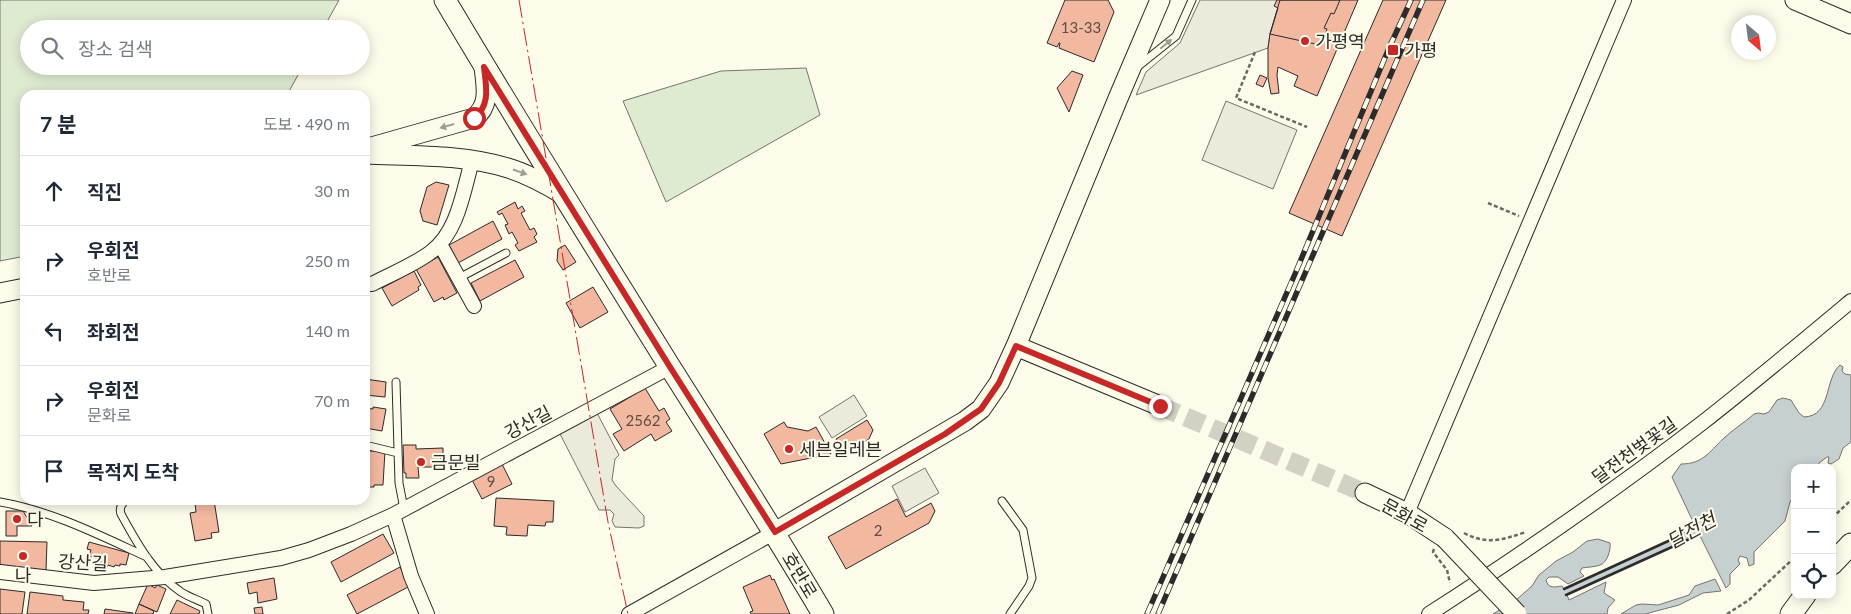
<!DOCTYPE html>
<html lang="ko">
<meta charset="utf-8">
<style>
:root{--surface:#fff;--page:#f2f2f3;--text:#1f2937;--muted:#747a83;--line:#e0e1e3}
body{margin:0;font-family:Lato,"Noto Sans KR",sans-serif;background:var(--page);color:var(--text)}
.controls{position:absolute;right:15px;bottom:15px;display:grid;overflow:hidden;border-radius:10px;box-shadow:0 2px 12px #0003}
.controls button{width:45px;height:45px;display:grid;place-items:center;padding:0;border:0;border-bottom:1px solid var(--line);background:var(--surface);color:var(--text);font:25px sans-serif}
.compass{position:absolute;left:1731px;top:15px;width:45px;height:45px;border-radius:50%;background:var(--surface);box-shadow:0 2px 12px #0003;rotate:152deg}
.stop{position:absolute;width:15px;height:15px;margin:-11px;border:4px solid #c62828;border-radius:50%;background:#fff}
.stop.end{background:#c62828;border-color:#fff;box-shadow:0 1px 5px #0008}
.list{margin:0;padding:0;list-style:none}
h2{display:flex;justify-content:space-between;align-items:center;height:65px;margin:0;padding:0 20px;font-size:21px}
h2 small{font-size:16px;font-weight:400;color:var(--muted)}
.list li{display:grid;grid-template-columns:32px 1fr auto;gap:15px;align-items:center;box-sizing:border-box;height:70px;padding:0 20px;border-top:1px solid var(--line)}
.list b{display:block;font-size:19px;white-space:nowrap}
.list p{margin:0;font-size:16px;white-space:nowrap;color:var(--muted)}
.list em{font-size:16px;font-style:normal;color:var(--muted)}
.icon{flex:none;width:28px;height:28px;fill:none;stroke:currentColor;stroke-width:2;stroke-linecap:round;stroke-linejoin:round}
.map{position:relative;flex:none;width:1851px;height:614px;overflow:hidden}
.search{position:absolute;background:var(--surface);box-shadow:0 2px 12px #0003;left:20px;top:20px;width:350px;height:55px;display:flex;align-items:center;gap:12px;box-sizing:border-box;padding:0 18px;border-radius:28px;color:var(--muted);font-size:19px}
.panel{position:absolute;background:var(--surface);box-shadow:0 2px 12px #0003;left:20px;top:90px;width:350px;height:415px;border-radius:15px}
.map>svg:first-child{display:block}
.green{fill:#deebd1;stroke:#74746e}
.parking{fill:#eceadb;stroke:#74746e}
.water{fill:#c7d0d0;stroke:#74746e}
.building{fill:#f2b8a0;stroke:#2b2b2b}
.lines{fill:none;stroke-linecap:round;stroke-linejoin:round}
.secondary-tunnel{stroke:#d3d1c4;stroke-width:19;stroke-dasharray:19 9;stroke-linecap:butt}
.lane-casing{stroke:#2b2b2b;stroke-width:9}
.street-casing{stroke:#2b2b2b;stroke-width:16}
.secondary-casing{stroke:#2b2b2b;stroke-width:21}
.primary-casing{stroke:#2b2b2b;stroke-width:23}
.path{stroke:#6a6964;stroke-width:2.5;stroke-dasharray:4 2.5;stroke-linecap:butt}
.lane{stroke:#fdfbea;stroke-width:7}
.street{stroke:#fdfbea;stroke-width:14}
.secondary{stroke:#fdfbea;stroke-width:19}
.primary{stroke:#fdfbea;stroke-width:21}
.rail-casing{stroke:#2b2b2b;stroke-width:5.5}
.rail{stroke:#fdfbea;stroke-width:4;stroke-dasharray:11;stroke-linecap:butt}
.secondary-bridge-casing{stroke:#2b2b2b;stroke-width:21;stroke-linecap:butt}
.secondary-bridge{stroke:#fdfbea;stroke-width:19}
.wall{stroke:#2b2b2b;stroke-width:2.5}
.power{stroke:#c62828;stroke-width:1;stroke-dasharray:18 4 2.5 4;stroke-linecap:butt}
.oneway{fill:#9e9d94}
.route{stroke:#c62828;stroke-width:6}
.poi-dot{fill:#c62828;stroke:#fdfbea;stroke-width:2}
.labels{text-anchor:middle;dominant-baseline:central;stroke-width:4;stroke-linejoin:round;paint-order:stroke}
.number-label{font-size:15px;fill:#5d4e48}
.poi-label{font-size:18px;fill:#2b2b2b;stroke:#fdfbea;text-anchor:start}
.street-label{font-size:18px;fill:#2b2b2b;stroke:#fdfbea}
.water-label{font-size:19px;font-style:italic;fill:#2b2b2b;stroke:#fdfbea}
</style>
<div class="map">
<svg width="1851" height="614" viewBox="0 0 1851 614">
<rect width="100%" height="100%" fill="#fdfbea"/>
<path class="green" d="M0,0H339L323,29H29V66H303L287,95H25V256L0,261Z
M806,68L820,115L666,202L623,101L721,71Z"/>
<path class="parking" d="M1200,0H1281L1270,34L1268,48L1136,95L1146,72L1180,43Z
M1226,101L1297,130L1273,189L1202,160Z
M854,395L867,416L832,438L819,417Z
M596,411L619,455L615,459L612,480L616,486L644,516V526L639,528L615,527L612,521L614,514L610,510H599L559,432Z
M925,468L939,493L905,512L892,486Z"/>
<path class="water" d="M1840,365L1843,367L1842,371L1845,374L1851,375V442L1843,448L1839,459L1831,464L1828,463L1829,457H1827L1819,463V468H1795V493L1790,502L1785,521L1754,552V564L1749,566L1747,558L1740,556L1738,560L1740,564L1730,574V584L1726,588L1699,534L1567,595L1569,600L1606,582L1604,593L1615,600L1608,608L1607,614H1493L1516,600L1532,586L1539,575L1556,561L1573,552L1587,541L1598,539L1610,543C1611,550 1607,563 1600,565C1595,567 1588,567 1582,568L1580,572L1584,576L1568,584L1558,577H1549L1546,580C1548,589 1555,587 1562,586L1564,589L1696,528L1672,477L1681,464C1703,464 1709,452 1723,439C1732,430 1744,423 1754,414L1758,413L1764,414L1769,412L1777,400L1783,398L1791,400L1799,413L1804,417C1832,416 1824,379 1840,365Z
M1715,579L1721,591L1703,593L1679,605L1645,614H1621L1636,605L1642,604L1658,605L1683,597L1689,595L1695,586Z"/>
<path class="building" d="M1065,0H1108L1114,12L1094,62L1059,48L1060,43H1059L1057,47L1047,43Z
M1277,0H1340L1334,14L1331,13L1324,28L1327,29L1320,45L1270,34L1278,8L1274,6Z
M1358,0L1317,96L1294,86L1298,76L1278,67L1277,75L1279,93L1271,94L1268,78V48L1270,34L1280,0Z
M1383,0H1446L1342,236L1289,213Z
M1072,71L1083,75L1069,112L1057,88Z
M1260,75L1267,78L1263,87L1256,84Z
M436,182L449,185L437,225L423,221L420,211L427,187Z
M515,202L518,209L522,206L525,211L521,213L530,230L534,228L537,234L534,237L537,242L519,251L515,245L518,243L512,232L509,234L505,225L508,224L502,213L499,215L497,212Z
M493,221L502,239L458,263L449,245Z
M565,245L576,262L563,270L557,261L558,249Z
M438,257L457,293L444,300L443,297L434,302L416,269Z
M515,260L524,277L480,301L471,283Z
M414,271L421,285L418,287L419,290L392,306L382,288Z
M593,287L608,312L580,328L566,303Z
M365,379L386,382L385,397L365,395Z
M645,388L659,411L664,408L670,419L666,422L672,431L655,441L651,434L624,451L613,434L622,429L610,409Z
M373,407L386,409L382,431L365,428V408L373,409Z
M867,420L873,430L869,439L845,453L836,439Z
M784,422L787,427L808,431L816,427L831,454L781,464L764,434Z
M403,445H416V449L443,448V460L441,458V461H438V463H433V467H418L419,478H406V473H404Z
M367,451H385L383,485H374V487H365Z
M501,462L512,484L482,499L471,478Z
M496,498L554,501L553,522H546L545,526L528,525L527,536L506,535L507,527L494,526Z
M897,499L906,517L931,503L935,511L929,523L846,569L828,537Z
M214,500L219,532L211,533L212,538L195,541L190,513L196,512L195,503Z
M6,511H23L32,526H17V536H6Z
M383,534L394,553L341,582L331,562Z
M0,541L47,542L46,570L0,569Z
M89,542L129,553L126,565L120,564V566L115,565L114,567L108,565L107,567L102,566L103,563L96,561L97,559L89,556L91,550L87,549Z
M400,567L410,586L357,614L347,595Z
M770,575L772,580L774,579L790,614H751L750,612L753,611L743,587Z
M274,578L277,599L258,603L257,592L249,594L247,583Z
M148,584L155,588L157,585L166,589L157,612L139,604Z
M0,589L25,592L22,614H0Z
M30,592L63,596V600L84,602L83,610H89L88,614H27Z
M177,600L200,611L199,614H170Z
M139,604L154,611L153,614H135Z
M262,607L263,614H255L254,608Z
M105,609L133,613V614H104Z"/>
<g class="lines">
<path class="secondary-tunnel" d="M1160,406L1365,493"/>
<g class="lane-casing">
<path id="lane" d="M1136,68L1176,36L1192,0
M459,278L506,253
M396,382L399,483L404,509
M365,445L398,453
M126,500C121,504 119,508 121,514C137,543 153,573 181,592C189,597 198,600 206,604L208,614
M1002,501L1023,530L1032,578L1029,586L1010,614
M0,502C52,511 99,535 147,557"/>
</g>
<g class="street-casing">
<path id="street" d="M440,244L474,306
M372,284C391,274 414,265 431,252C458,232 463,192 472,161
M1407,513L1624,0
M393,515L411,576L427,614
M0,572L94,583L165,577L281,558L309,550L351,534L393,515L670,367
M629,614L775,532
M1429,614C1522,554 1614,491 1702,423C1752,384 1802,342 1851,301"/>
</g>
<g class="secondary-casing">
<path id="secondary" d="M1795,0L1851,24
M368,148L474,118C491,105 486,86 484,67
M365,154C412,156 463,154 508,168C528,174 546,184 564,195
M0,293L25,288
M1016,346L1160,406
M1365,493L1407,513L1445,538
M775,532L965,421L981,409L999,383L1016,346L1119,96L1160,0"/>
</g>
<g class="primary-casing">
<path id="primary" d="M445,0C518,123 594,245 670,367C722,449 774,531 823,614
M1832,564L1851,544
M1791,614L1805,595"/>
</g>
<path class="path" d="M1255,52L1236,98L1307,127
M1488,203L1519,216
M1832,518L1851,500
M1464,533C1487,545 1502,540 1526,532
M1434,549L1433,552L1447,570L1450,583
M1727,614L1749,600L1795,557"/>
<use href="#lane" class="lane"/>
<use href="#street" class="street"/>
<use href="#secondary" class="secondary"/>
<use href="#primary" class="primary"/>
<g class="rail-casing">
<path id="rail" d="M1147,614L1295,274L1389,48L1411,0
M1158,614L1423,0"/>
</g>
<use href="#rail" class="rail"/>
<g class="secondary-bridge-casing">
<path id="secondary-bridge" d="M1445,538L1517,614"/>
</g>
<use href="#secondary-bridge" class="secondary-bridge"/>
<path class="wall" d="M1564,589L1690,531
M1566,595L1694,537"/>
<path class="power" d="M519,0L608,522L628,614"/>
</g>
<defs><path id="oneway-solid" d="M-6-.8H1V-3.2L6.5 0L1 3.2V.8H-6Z" transform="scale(1.25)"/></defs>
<g class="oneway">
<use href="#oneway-solid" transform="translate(1166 44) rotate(-39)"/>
<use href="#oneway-solid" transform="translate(447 126) rotate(164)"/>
<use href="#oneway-solid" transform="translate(520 172) rotate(19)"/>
</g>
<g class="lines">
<path class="route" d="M474,118C491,105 486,86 484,67L670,367L775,532L945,434L981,409L999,383L1016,346L1160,406"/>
</g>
<g class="poi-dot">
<circle cx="1305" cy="41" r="5"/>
<rect x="1387" y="44" width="12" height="12" rx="2.5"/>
<circle cx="789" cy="449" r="5"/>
<circle cx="421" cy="462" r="5"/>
<circle cx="17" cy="519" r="5"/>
<circle cx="23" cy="556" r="5"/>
</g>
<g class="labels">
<g class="number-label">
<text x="1081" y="27">13-33</text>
<text x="643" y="420">2562</text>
<text x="491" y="481">9</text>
<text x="878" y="530">2</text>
</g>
<g class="poi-label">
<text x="1315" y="41">가평역</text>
<text x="1404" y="50">가평</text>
<text x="799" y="449">세븐일레븐</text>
<text x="431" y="462">금문빌</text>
<text x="27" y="519">다</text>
<text x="23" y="575" text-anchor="middle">나</text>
</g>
<g class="street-label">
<text transform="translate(528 422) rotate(-28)">강산길</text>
<text transform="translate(1634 450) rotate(-36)">달전천벚꽃길</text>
<text transform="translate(1405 515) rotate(29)">문화로</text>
<text transform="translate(83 562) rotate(3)">강산길</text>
<text transform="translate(800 575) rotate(59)">호반로</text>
</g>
<g class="water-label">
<text transform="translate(1691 530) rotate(-29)">달전천</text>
</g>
</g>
</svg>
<div class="controls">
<button>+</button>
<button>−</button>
<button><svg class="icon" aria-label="locate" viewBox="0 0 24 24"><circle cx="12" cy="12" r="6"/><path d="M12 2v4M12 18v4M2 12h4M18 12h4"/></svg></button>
</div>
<svg class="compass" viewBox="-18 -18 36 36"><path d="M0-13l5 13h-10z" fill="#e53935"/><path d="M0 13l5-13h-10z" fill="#747a83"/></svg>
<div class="stop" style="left:474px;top:118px"></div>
<div class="stop end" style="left:1160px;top:406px"></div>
<div class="search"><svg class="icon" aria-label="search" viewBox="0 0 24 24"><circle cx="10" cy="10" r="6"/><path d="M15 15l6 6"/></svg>장소 검색</div>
<section class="panel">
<h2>7 분<small>도보 · 490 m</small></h2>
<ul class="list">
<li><svg class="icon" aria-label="ahead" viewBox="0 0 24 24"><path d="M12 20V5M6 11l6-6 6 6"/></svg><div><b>직진</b></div><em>30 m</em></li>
<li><svg class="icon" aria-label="right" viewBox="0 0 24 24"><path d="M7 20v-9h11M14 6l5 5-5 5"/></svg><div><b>우회전</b><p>호반로</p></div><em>250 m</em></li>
<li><svg class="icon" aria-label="left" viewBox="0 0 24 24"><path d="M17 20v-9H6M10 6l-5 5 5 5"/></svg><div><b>좌회전</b></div><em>140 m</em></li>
<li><svg class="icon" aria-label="right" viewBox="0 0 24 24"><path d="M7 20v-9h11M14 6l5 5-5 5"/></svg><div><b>우회전</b><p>문화로</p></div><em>70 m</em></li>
<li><svg class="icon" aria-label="arrive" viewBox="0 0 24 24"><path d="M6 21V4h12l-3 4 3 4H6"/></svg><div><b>목적지 도착</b></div></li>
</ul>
</section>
</div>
